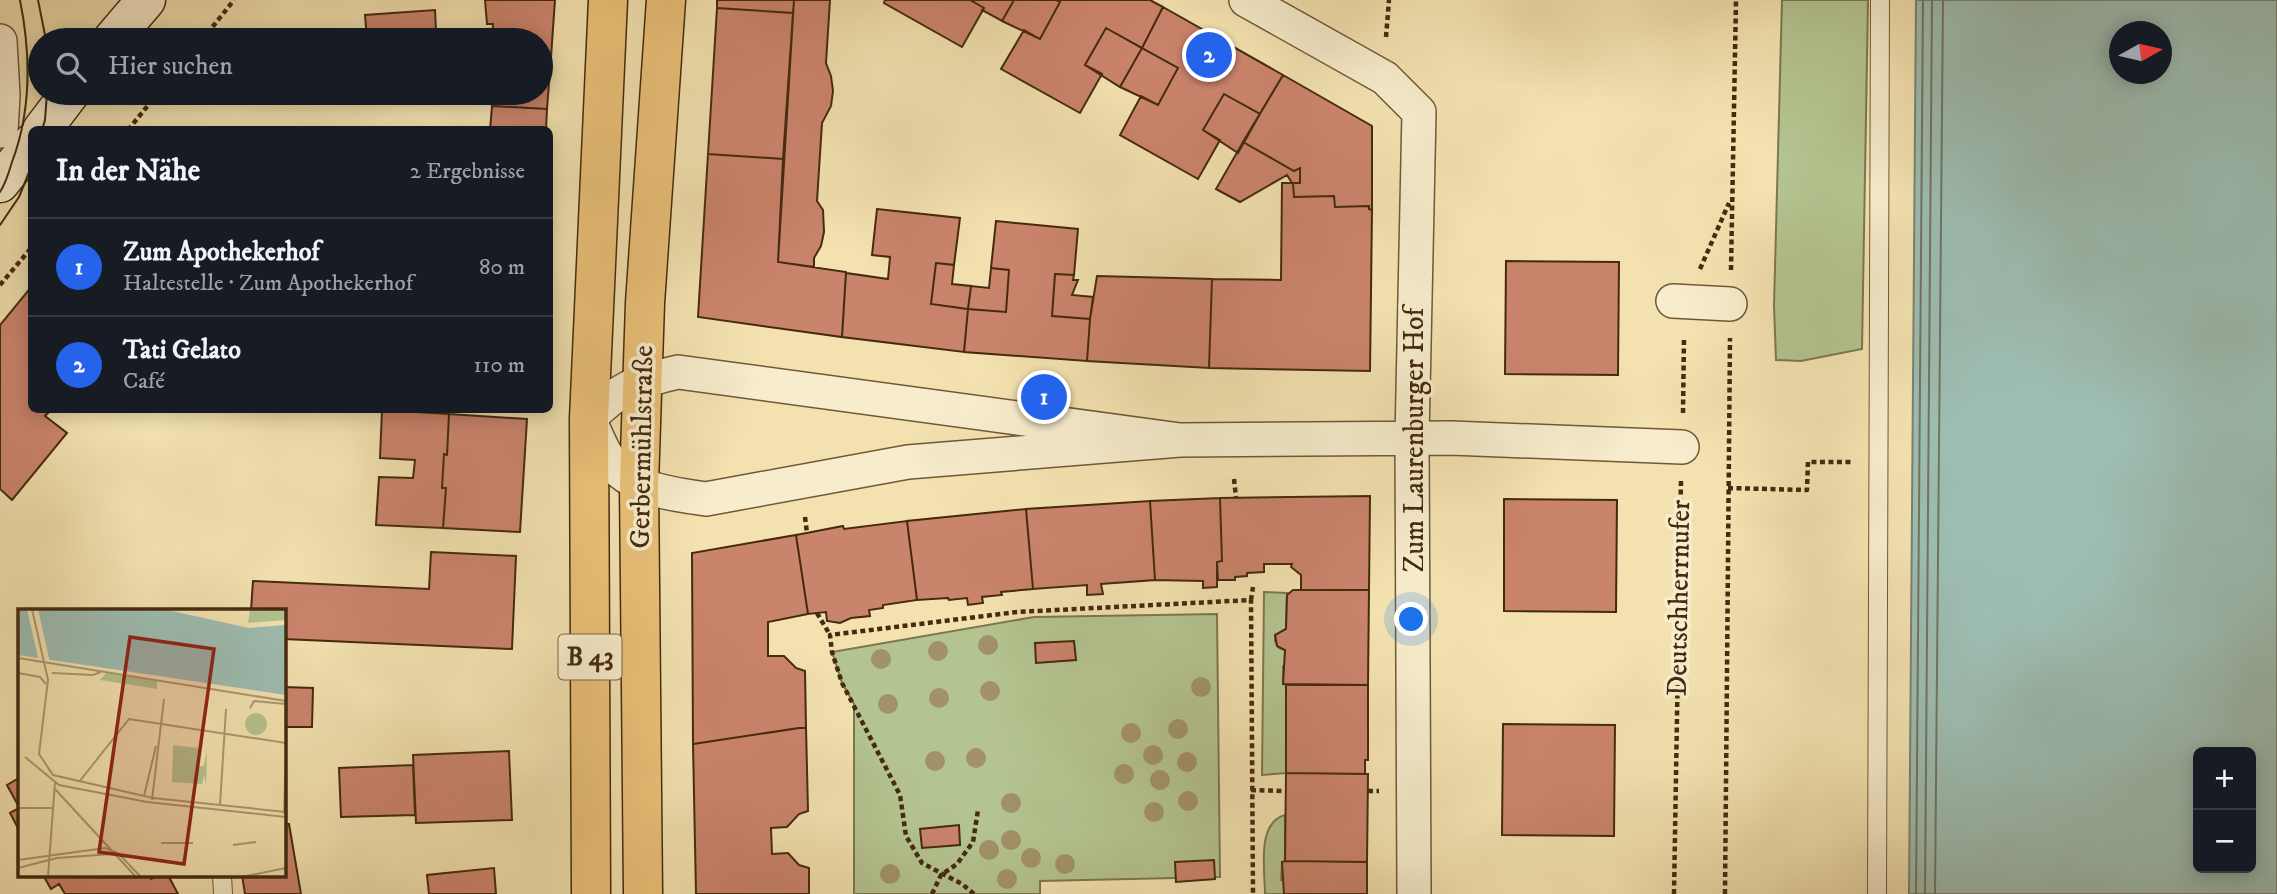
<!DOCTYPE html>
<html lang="de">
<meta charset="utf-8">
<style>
:root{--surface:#171b24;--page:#242831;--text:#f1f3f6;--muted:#9ea1a6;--line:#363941;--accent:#2563eb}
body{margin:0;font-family:"IM FELL DW Pica",serif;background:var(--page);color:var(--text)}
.controls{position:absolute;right:21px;bottom:21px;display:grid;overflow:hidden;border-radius:10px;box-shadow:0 4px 18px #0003}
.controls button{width:63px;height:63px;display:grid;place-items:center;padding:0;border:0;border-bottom:2px solid var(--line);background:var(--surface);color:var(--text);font:35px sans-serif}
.compass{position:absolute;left:2109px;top:21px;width:63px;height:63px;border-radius:50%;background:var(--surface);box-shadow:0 4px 18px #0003;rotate:82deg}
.you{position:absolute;left:1412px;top:620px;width:24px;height:24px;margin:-18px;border:5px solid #fff;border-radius:50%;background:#1a73e8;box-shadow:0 0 0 10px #1a73e833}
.badge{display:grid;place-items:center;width:46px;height:46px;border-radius:50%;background:var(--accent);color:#fff;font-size:23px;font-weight:700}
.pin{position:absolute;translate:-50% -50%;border:4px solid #fff;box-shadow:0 2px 7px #0006}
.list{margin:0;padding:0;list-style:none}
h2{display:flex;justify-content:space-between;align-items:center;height:91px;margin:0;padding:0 28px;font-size:30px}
h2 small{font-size:23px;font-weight:400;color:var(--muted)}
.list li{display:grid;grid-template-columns:46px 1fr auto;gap:21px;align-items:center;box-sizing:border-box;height:98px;padding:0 28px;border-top:2px solid var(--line)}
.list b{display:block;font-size:26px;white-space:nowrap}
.list p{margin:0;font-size:23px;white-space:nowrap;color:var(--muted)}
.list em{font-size:23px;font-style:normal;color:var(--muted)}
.icon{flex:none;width:38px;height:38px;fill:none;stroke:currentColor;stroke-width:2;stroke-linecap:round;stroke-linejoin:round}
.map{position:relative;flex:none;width:2277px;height:894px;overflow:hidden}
.search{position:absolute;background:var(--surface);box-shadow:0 4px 18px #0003;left:28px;top:28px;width:525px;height:77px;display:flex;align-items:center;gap:18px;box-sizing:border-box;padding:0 24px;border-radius:38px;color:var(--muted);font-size:26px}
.panel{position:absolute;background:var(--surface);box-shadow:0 4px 18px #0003;left:28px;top:126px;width:525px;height:287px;border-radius:10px}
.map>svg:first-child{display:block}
.green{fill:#b4c490;stroke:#7c7750;stroke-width:2}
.water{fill:#9dbdb2;stroke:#798271;stroke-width:2;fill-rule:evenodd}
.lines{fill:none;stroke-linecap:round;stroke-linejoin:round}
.shore{stroke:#707460;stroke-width:2}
.building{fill:#cb846c;stroke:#442a0f;stroke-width:2}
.lane-casing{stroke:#705837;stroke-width:20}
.street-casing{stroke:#705837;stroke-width:36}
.secondary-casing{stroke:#442a0f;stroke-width:41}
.primary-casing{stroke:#442a0f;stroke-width:41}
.path{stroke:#442a0f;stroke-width:4.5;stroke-dasharray:5 3.5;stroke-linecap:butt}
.lane{stroke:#f7eccc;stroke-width:18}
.street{stroke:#f7eccc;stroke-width:33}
.secondary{stroke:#f7eccc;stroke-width:38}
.primary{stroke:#eac178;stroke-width:38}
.tram{stroke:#442a0f;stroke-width:2}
.tree{fill:#a29269}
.labels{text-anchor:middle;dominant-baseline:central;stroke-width:7;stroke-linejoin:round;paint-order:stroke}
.shield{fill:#f7eccc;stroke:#7a6448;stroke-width:2}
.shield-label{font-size:26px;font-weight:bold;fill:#442a0f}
.street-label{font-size:28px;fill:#442a0f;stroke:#f7eccc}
.inset-road{fill:none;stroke:#ad9870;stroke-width:2}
.view{fill:#8f2418;fill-opacity:0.15;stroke:#8f2418;stroke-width:3.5}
.inset-edge{fill:none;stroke:#442a0f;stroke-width:3.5}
</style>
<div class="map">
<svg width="2277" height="894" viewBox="0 0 2277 894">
<rect width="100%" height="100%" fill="#f3e2b0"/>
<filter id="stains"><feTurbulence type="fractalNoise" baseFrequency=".00286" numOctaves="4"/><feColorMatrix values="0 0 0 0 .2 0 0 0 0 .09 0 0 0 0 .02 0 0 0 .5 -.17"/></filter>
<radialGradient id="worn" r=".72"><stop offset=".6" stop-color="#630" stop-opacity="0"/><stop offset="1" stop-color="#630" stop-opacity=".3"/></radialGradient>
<path class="green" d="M1782,0H1868L1862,349L1801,361L1776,360L1774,306Z
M1264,592L1287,593L1286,629L1275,635V641L1279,648L1285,650L1286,666H1283V684L1286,685V773L1262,775Z
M1217,614L1220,877L1040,881V894H854V704L842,683L832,652L1034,617Z
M1285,815V861L1282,863L1281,880H1284V894H1265C1265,870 1256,823 1285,815Z"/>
<path class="water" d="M1916,0H2277V894H1909ZM2120,32H2162V74H2120ZM2198,752H2251V868H2198Z"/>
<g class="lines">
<path class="shore" d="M1916,894L1923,0
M1925,894L1932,0
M1935,894L1943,0"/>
</g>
<path class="building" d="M485,0H555L551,57L541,56V40H492L493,24H487Z
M717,0H794L793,13L717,8Z
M794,0H830L826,63L831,76L833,91L831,106L822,123L817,201L823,210L824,232L821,246L814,258V267L778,262Z
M885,0H970L984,8L962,47L884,3Z
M970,0H1014L1002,21L982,10L984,8Z
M1014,0H1056L1060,2L1040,39L1002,21Z
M1056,0H1150L1163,7L1142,48L1106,28L1085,65L1102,74L1080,113L1001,69L1024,30L1040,39L1060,2Z
M1163,7L1283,75L1260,114L1224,94L1203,130L1220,140L1198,179L1120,135L1141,96L1158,105L1178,68L1142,48Z
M717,8L793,13L783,159L708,154Z
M435,10L436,31H438L439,40H367L365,15Z
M1106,28L1142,48L1120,87L1085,65Z
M1142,48L1178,68L1158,105L1120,87Z
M541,56L551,57L547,109L492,106V93H541Z
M1283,75L1372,126V210L1369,209V206L1335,207L1334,196L1294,197L1293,183H1300V168L1294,171L1243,142Z
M356,93H430L356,98Z
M1224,94L1260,114L1238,153L1203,130Z
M492,106L547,109L546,130H490Z
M1243,142L1294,171L1300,168V183H1292L1287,175L1240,202L1216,189Z
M708,154L783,159L778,262L846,272L842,337L698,317Z
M1282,183H1293L1294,197L1334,196L1335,207L1369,206V209L1372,210L1370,371L1209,368L1212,279L1281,280Z
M877,209L960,218L954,265L936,263L931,304L968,309L964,352L842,337L846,273L888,279L890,257L872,255Z
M996,221L1078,229L1074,275L1055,274L1052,316L1090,319L1087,361L964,352L968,309L1006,312L1009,270L991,268Z
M1506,261L1619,262L1618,375L1505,374Z
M936,263L954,265L952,284L971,286L968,309L931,304Z
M991,268L1009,270L1006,312L968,309L971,286L989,288Z
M1055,274L1074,275L1073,280H1078L1072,295L1093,297L1090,319L1052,316Z
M1097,276L1212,279L1209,368L1087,361L1090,319Z
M32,286V410H51L45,416L67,433L12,500L0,489V325Z
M382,410L449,414L447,455L444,454L442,488H446L443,528L376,525L379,477L413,478L415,460L380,458Z
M449,414L527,419L520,532L443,528L446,488H442L444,454L447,455Z
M1370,496L1369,590H1301V575L1291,567L1292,564H1264V572L1247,573V576L1235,577V580H1218L1217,562L1222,561L1220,498Z
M1220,498L1222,561L1217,562V587L1203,588V581L1155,580L1150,501Z
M1504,499L1617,500L1616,612L1504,611Z
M1150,501L1155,580L1101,584L1103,594L1087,595V585L1033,589L1026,509Z
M1026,509L1033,589L1001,592L1002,595L982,597L983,603L968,605L967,598L949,600L948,598L917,600L907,521Z
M907,521L917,600L883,605V608L869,610L870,616L851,618L840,623L827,621L826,612L808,614L796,535L843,526L844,529Z
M796,535L808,614L768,622V656H784L796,668L805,671L806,727L693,744L692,553Z
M431,552L516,556L512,649L284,639V610H251L253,581L429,589Z
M1293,590H1369L1368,685L1283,684L1285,650L1277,646L1275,635L1286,629L1287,595Z
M1074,641L1076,660L1036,663L1035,643Z
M1286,685H1368V760H1365V774L1286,773Z
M284,687L313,688L312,727H284Z
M1503,724L1615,725L1614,836L1502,835Z
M806,727L808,811L799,814L787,827L771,828L772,854L788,853L799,865L809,868V894H696L693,744Z
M509,751L512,820L416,823L413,755Z
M413,765L415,815L341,817L339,768Z
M1286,773L1368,774L1367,862L1285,861Z
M19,778V807L7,785Z
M19,808V830L10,813Z
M284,824H289L301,894H245L242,875H284Z
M959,825L960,845L922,848L920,829Z
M1214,860L1215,879L1176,882L1175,862Z
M1285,861L1367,862V894H1284L1282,862Z
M494,868L496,894H429L427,875Z
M43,875H149L151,879L158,875H168L178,894H65L59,884L51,889Z"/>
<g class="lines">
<g class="lane-casing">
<path id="lane" d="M222,875L223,894
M1877,894L1880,0"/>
</g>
<g class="street-casing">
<path id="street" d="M1246,0L1385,78L1419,112L1412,438L1414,894
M0,41L3,95L1,131
M1673,301L1730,304
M1180,440L678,372C638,381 617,389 589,419C597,436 605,459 619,471C642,491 678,495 706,499L908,462L1180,440L1451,438L1682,447"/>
</g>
<g class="secondary-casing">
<path id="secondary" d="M112,40L146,0
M42,130L70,93
M0,183L32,143"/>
</g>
<g class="primary-casing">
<path id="primary" d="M591,894L589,419L608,0
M643,894L639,484L645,303L666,0"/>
</g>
<path class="path" d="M1386,37L1389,0
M202,40L234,0
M128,130L158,93
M1700,269L1729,203
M1731,270L1736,0
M0,285L32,247
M1043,376V385
M1683,413L1684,337
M1234,479L1236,497
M1728,488L1807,490L1808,462H1851
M805,517L807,533
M1251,600L1253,587
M817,613L830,635
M1251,790L1285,791
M1368,791H1379
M932,894L941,875L957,864L973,842L978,810
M974,894L962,884L922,863L906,836L900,795L842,683L832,652L830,635L1017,612L1251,600L1253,894
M1674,894L1681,481
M1725,894L1730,338"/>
<use href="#lane" class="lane"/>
<use href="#street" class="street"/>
<use href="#secondary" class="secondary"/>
<use href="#primary" class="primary"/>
<path class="tram" d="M38,0L46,40
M42,130L45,120L47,93
M0,192C6,183 9,172 12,162C32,109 31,55 20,0
M0,225L19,197L32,165"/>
</g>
<g class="tree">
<circle cx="988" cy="645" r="10"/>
<circle cx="938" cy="651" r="10"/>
<circle cx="881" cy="659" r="10"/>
<circle cx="1201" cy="687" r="10"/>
<circle cx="990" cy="691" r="10"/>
<circle cx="939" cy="698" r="10"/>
<circle cx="888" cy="704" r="10"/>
<circle cx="1178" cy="729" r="10"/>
<circle cx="1131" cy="733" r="10"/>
<circle cx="1153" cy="755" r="10"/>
<circle cx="976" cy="758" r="10"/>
<circle cx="935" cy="761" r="10"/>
<circle cx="1187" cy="762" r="10"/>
<circle cx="1124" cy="774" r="10"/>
<circle cx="1160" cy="780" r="10"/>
<circle cx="1188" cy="801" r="10"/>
<circle cx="1011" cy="803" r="10"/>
<circle cx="1154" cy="812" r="10"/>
<circle cx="1011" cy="840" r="10"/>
<circle cx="989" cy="850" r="10"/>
<circle cx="1031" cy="858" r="10"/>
<circle cx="1065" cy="864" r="10"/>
<circle cx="890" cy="874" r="10"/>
<circle cx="1007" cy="879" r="10"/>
</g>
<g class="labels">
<rect class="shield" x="558.5" y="634.5" width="63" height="45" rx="5"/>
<g class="shield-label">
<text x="590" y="657">B 43</text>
</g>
<g class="street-label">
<text transform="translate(1414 440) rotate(-90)">Zum Laurenburger Hof</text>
<text transform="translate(642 447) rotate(-89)">Gerbermühlstraße</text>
<text transform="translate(1679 598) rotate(-89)">Deutschherrnufer</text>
</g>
</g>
<g transform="translate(18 609)">
<rect width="268" height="268" fill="#f3e2b0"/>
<path d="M232,0H268V11L230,14ZM88,64L139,72V80L82,71ZM227 115a11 11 0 1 1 22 0a11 11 0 1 1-22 0ZM155,136L180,139L179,157H186L189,141L188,176L186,166L184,175L154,173Z" fill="#b4c490"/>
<path d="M0,0H145L231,19L268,16V86L0,46Z" fill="#9dbdb2"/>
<path d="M9,0H20L32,54L21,53Z" fill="#f3e2b0"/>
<path class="inset-road" d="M14,0L30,71L21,145L35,166L135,189L268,203M0,49L268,92M0,64L22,68L28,75M34,64L75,66L83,63M232,99L236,92L268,95M7,148L41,176L129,193L268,208M61,173L111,110L268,134M37,180L118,268M126,187L138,137M134,191L146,90M202,196L208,100M0,199H35M266,205L268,142M143,234H175M215,236L238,233M0,251L87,239L100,244L123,268M0,259L39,249L94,245M30,268L37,173M223,268L268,259"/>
<path class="view" d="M112,28L196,40L166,255L81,243Z"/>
<rect width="268" height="268" class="inset-edge"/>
</g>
<rect width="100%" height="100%" filter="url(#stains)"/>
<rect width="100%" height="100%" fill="url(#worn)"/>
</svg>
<div class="controls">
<button>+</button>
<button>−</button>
</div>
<svg class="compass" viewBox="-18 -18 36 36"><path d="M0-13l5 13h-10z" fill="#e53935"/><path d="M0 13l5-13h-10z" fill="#9ea1a6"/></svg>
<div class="you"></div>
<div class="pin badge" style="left:1044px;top:397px">1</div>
<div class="pin badge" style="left:1209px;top:55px">2</div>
<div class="search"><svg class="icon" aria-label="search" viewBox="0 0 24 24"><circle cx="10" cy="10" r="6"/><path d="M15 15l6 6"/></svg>Hier suchen</div>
<section class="panel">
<h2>In der Nähe<small>2 Ergebnisse</small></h2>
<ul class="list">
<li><span class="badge">1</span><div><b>Zum Apothekerhof</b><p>Haltestelle · Zum Apothekerhof</p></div><em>80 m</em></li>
<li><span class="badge">2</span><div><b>Tati Gelato</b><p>Café</p></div><em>110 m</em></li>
</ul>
</section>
</div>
